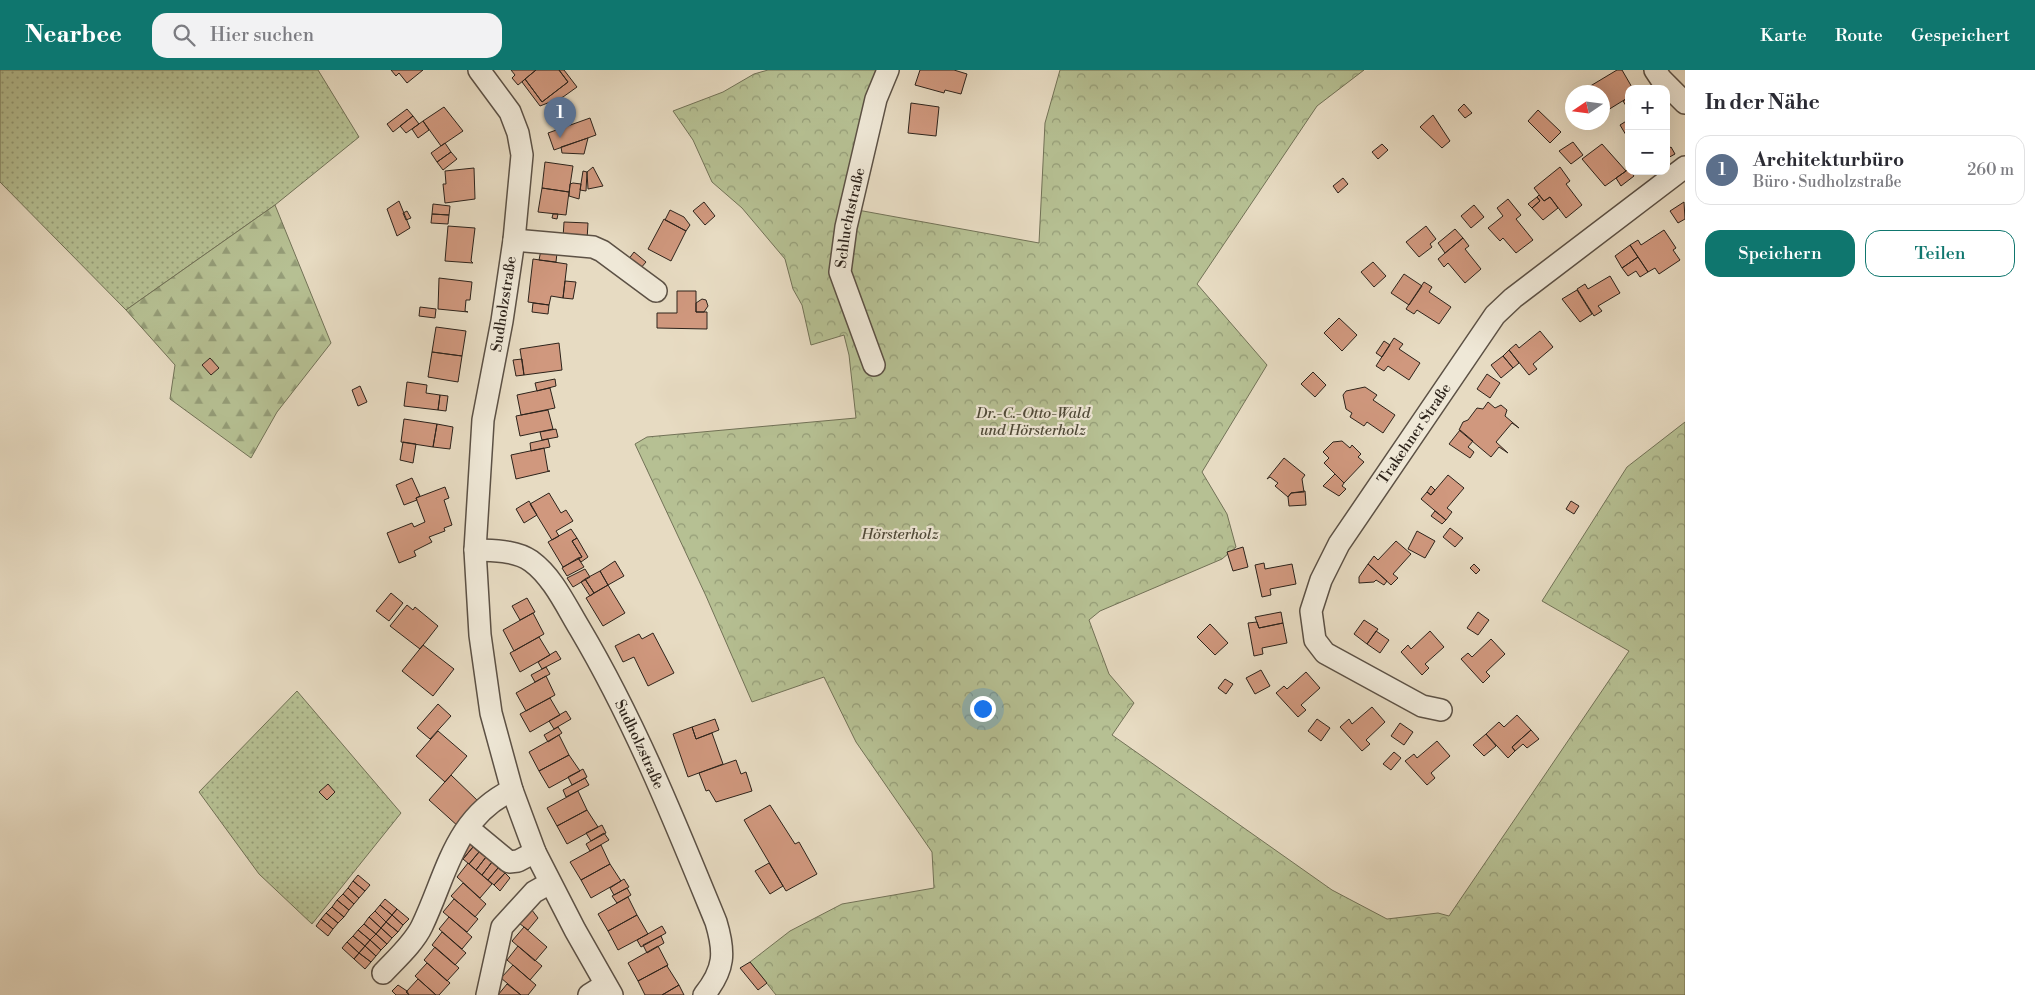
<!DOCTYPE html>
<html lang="de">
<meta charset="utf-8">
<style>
:root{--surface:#fff;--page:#f2f2f3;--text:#2b2b33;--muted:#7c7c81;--line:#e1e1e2;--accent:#0f766e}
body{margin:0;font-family:"Libre Bodoni",serif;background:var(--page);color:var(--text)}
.controls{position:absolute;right:15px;top:15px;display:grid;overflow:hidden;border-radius:10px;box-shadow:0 5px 20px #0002}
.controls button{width:45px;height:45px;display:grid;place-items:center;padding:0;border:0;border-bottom:1px solid var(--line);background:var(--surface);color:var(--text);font:25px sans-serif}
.compass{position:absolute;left:1565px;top:15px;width:45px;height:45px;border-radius:50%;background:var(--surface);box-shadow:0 5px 20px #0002;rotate:257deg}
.you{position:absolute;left:982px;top:638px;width:18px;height:18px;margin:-12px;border:4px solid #fff;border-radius:50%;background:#1a73e8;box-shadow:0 0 0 8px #1a73e833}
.badge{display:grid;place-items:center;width:32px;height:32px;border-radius:50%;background:var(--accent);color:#fff;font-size:16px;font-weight:700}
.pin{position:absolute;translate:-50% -41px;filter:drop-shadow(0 1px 2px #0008)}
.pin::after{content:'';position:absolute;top:26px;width:18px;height:15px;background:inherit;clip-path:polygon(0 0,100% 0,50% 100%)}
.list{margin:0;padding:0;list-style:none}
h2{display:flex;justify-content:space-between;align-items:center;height:65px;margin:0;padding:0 20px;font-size:21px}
h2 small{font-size:16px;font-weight:400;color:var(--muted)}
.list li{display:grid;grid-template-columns:32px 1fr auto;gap:15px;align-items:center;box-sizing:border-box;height:70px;margin:0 10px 10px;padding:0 10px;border:1px solid var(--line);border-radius:15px}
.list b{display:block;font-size:19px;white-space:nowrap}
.list p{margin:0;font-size:16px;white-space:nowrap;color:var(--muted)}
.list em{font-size:16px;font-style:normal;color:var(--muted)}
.actions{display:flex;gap:10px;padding:15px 20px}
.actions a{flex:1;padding:11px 0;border:1px solid var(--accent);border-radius:15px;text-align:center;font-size:18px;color:var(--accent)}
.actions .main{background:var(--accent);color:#fff}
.icon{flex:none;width:28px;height:28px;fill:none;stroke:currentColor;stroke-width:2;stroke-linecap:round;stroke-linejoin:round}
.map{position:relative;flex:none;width:1685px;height:925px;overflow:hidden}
header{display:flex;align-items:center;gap:30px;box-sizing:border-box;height:70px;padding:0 25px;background:var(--accent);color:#fff}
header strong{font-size:24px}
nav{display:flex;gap:28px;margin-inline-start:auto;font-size:18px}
.search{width:350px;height:45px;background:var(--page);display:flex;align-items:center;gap:12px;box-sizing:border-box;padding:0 18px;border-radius:15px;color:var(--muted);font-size:19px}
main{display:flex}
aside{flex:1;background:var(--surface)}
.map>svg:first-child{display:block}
.grass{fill:url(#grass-dots);stroke:#727257}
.forest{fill:url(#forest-firs);stroke:#727257}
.park{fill:url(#park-crowns);stroke:#727257}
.building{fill:#d0987e;stroke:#2d231b}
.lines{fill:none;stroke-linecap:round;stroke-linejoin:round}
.minor-casing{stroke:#5c5145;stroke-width:24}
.minor{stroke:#efe8d7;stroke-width:21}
.labels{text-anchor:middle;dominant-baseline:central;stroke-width:4.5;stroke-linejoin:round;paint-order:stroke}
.street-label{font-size:15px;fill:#2d231b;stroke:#efe8d7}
.park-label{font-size:15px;font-style:italic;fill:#4f4a39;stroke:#efe8d7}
</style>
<header>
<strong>Nearbee</strong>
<div class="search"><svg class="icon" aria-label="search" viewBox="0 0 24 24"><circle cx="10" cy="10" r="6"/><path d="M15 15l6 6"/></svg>Hier suchen</div>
<nav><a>Karte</a><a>Route</a><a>Gespeichert</a></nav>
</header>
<main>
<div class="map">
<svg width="1685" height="925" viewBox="0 0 1685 925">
<defs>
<pattern id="grass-dots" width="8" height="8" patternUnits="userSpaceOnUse" patternTransform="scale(1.25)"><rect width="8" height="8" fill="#b6c093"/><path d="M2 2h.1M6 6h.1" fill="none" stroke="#949c77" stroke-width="1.8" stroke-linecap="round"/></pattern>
<pattern id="forest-firs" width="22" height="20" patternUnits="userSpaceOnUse" patternTransform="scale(1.25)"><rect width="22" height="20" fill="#b6c093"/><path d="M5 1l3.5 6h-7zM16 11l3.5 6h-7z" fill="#949c77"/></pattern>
<pattern id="park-crowns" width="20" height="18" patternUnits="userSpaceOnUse" patternTransform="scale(1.25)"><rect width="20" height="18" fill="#b6c093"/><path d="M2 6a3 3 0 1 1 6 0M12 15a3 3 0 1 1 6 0" fill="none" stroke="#949c77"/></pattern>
</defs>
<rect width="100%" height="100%" fill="#e7dbc2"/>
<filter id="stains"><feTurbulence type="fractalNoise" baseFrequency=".004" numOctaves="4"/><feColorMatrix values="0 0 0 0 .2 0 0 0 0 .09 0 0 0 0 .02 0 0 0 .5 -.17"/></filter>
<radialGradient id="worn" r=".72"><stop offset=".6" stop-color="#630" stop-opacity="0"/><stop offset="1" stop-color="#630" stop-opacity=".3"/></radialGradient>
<path class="grass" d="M0,0H318L359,67L275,135L126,240L0,112Z
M297,621L401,743L312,854L259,804L199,722Z"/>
<path class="forest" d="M275,135L331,273L277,342L251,388L170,329L175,295L126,240Z"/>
<path class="park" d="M768,0H886L852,139L1039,173L1045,53L1060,0H1364L1317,36L1197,214L1267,295L1202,402L1227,444L1236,477L1222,489L1100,541L1089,550L1109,604L1134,633L1112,665L1332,820L1387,849L1438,843L1449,846L1629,581L1542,531L1627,397L1685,352V925H776L750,892L790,861L842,834L934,818L932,782L856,672L824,607L752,632L706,526L635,374L647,367L856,348L849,285L844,265L811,275L802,235L793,219L785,189L742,138L712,112L693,70L673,41L723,22L754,4Z"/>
<path class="building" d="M391,0H423L407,13L399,3L396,6Z
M511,0H536L518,15L512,8L515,5Z
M536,0H559L568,12L542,32L525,9Z
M559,0H564L577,17L563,27L540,36L522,12L525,9L542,32L568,12Z
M920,0H954L967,4L961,24L945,20L944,23L915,15Z
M1617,0H1622L1633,19H1629V27L1603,43L1602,22H1590L1587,18Z
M1629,27V39H1628L1623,31Z
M911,33L939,37L936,66L908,63Z
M1464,34L1472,43L1465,48L1458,40Z
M444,37L463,61L441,76L423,51Z
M407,39L413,46L393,62L387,54Z
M1538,40L1561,62L1550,73L1528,51Z
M1433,45L1450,71L1442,78L1420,57Z
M413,46L419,54L406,63L400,56Z
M590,48L596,65L554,80L548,63Z
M1628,50L1629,51V70L1620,55Z
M423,51L429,60L418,68L412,59Z
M588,68L584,84L562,83L561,77Z
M1573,72L1583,85L1571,94L1559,81Z
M445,73L451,82L437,92L431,83Z
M1382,74L1388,80L1378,89L1372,82Z
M1602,74L1626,101L1605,116L1582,89Z
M1671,77L1675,84L1666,89V80Z
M451,82L457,89L443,100L437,92Z
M545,92L573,96L569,122L542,118Z
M593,97L603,116L588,119L587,102Z
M1560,97L1570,111L1566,114L1582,135L1566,148L1550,127L1544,131L1534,118Z
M474,98L475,129L445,133L443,114H446L445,101Z
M1629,99L1634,106L1621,116L1616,108Z
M583,101L587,102L586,121L580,120Z
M1343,108L1348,114L1338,123L1333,116Z
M573,113L581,114L579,129L569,126L570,114Z
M542,118L569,122L566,145L538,142Z
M1539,125L1544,131L1550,127L1558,138L1543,150L1532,138L1540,131L1537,127Z
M1537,127L1540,131L1532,138L1528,134Z
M1508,129L1521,145L1516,149L1533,170L1516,183L1503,168L1500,171L1488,158L1503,146L1497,138Z
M399,131L410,158L397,166L387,139Z
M704,132L715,146L705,155L693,141Z
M1684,132L1685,149L1678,153L1670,141Z
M433,134L450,136L449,145L432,144Z
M1474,135L1484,147L1471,158L1461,146Z
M670,140L684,147L690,155L686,161L665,150Z
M407,141L411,148L406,150L403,143Z
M432,144L449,145L448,154L431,153Z
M553,144H558L557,149L552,148Z
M664,149L686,161L671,191L648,179Z
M564,152L588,153L587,170L563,168Z
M448,156L475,158L471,191L473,193L445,191Z
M1426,156L1436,169L1430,174L1432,177L1419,187L1406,172Z
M1455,159L1463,168L1445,183L1438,173Z
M1664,160L1676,178L1673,180L1680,190L1659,204L1655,198L1648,202L1630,175L1638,170L1641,175Z
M1463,168L1469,176L1465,179L1481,199L1465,213L1448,193L1444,197L1438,189Z
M1630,175L1638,187L1622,198L1615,186Z
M541,180L557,183L556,192L539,190Z
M634,182L646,192L640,199L628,190Z
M1638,187L1648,202L1640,207L1636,201L1628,206L1622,198Z
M533,189L567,194L563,228L551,226L549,235L528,232Z
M1373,192L1386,206L1374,217L1361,202Z
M1404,204L1422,216L1409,235L1391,223Z
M1610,206L1620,223L1598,236L1602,241L1594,246L1577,219L1585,214L1588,219Z
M439,208L472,212L470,230H466L465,241L468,242L438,239Z
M565,211L576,212L573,229L563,228Z
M1424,212L1432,217L1429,222L1451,237L1439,254L1417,240L1414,244L1406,239Z
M1577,220L1592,244L1580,252L1562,229Z
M677,221H696V242H707V259L657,258V243H677Z
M702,229L706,230L708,236L704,242H696V233Z
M533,233L549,235L548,244L532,242Z
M420,237L436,239L435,248L419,246Z
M1339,248L1357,265L1342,281L1324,263Z
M436,257L466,261L462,286L432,282Z
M1540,261L1553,277L1533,294L1537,299L1529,305L1509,280L1516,274L1519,278Z
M1394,268L1403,274L1399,279L1420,293L1409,310L1388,296L1384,301L1376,296Z
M1384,271L1390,275L1382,287L1376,283Z
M559,273L562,300L524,305L520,279Z
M1509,280L1519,293L1513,298L1503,286Z
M432,282L462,286L458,312L428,307Z
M1503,286L1513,298L1501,308L1491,295Z
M210,288L219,298L211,305L202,295Z
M522,289L524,305L516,306L513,290Z
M1313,302L1326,315L1315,327L1301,314Z
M1487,304L1500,313L1490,328L1477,319Z
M555,309L556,316L537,321L535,313Z
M407,312L427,315L426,323L440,325L438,340L404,336Z
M360,316L367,332L358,336L352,320Z
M1365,317L1377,325L1373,330L1395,345L1383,363L1367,352L1364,356L1350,347L1352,343L1346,339L1343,325L1346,321Z
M550,318L555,338L521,345L517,325Z
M440,325L448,326L446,341L438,340Z
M1488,332L1495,338L1501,335L1507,340L1505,346L1519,358L1512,353L1496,372L1508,383L1499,377L1491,387L1459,360L1463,352L1468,350L1477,338L1483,339Z
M548,340L553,359L520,366L516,346Z
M404,349L437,354L433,377L401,372Z
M437,354L453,357L450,379L433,377Z
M556,359L558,367L542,370L540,362Z
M1460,360L1473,371L1468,377L1474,382L1470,388L1449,374Z
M548,369L550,377L531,381L530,373Z
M1342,371L1350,378L1352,375L1361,384L1358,387L1364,392L1344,413L1324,393L1329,388L1323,382L1333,372Z
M403,372L416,374L413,393L400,390Z
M544,378L548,401H550L516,409L511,385Z
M1284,388L1305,405L1302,409L1304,422L1291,423L1288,427L1275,416L1278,413L1270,407L1267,409Z
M1335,404L1344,413L1342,416L1346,419L1339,426L1323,416Z
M1448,405L1464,418L1447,438L1452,442L1446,450L1421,429L1427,422L1431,425Z
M412,408L420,426L416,428L417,430L404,435L396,415Z
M1431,416L1435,420L1431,425L1427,422Z
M445,417L449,428L444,430L452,455L444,458L445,461L429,467L432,472L414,481L416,486L399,493L387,463L412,453L414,457L425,452L416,428Z
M1305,421L1306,435L1289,436L1288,427L1291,423Z
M549,423L561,443L566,440L573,451L556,461L559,466L552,470L530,434Z
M529,431L537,445L524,453L516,439Z
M1571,431L1579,436L1574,444L1566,439Z
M1435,441L1446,450L1442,454L1431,446Z
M1450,458L1463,468L1455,477L1443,467Z
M571,459L577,468L572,471L582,487L563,497L548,472Z
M1417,461L1435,471L1425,488L1408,479Z
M577,468L588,487L581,492L578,488L582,487L572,471Z
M1396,471L1411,484L1393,504L1398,508L1391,515L1368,494L1374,486L1378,490Z
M1243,477L1248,497L1233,501L1227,482Z
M578,488L584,497L567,506L562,498Z
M615,491L624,506L608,515L600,501Z
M1264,493L1265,499L1292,494L1296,514L1270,519L1271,525L1262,527L1255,495Z
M1368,494L1387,511L1384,515L1376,510L1374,512L1359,513V507Z
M1474,494L1480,500L1476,504L1470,498Z
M585,499L590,507L573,517L567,508Z
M600,501L608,515L594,523L585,509Z
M585,509L594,523L590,526L581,512Z
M608,515L625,543L603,556L586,528Z
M391,523L403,533L389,551L376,541Z
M527,528L535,542L520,550L512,536Z
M407,535L413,540L415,537L438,556L420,579L390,556Z
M1281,542L1283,553L1259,558L1255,547Z
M1478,542L1489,550L1478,565L1467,558Z
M533,543L544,564L514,581L503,560Z
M1364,550L1378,559L1367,574L1354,564Z
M1257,552L1259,558L1283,553L1287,573L1262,578L1263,584L1254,586L1248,553Z
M1210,554L1228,573L1215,585L1197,567Z
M1376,561L1389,570L1380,583L1367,574Z
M1430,561L1444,577L1425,594L1429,598L1422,605L1401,582L1408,575L1411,579Z
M653,563L674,603L648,616L634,587L623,592L615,576L639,564L642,569Z
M539,567L550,585L520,602L510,583Z
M1491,569L1505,584L1486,602L1490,606L1483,613L1461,589L1468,583L1472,587Z
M423,575L454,599L433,626L402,601Z
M556,581L561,589L542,599L538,592Z
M546,597L550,604L535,612L531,605Z
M1261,600L1270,616L1255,624L1246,608Z
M1306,602L1320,618L1301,635L1306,640L1298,647L1276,623L1284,616L1287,619Z
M546,606L555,625L526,641L516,623Z
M1225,609L1233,614L1226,624L1218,618Z
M550,628L560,645L530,662L520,644Z
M438,634L451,646L430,669L417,658Z
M1372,637L1385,652L1366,670L1370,674L1362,681L1340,657L1349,649L1352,654Z
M566,641L571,649L554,659L549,651Z
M1517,645L1531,660L1512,677L1515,681L1508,688L1486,664L1499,652L1504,657Z
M715,649L719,660L696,669L692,657Z
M1317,649L1330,658L1321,671L1308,661Z
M1400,653L1413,662L1404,675L1391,666Z
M558,657L562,663L548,672L544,665Z
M692,657L696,669L712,663L723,694L688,707L673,664Z
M1531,660L1539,669L1527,678L1523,674L1515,681L1512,677Z
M438,661L467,686L445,712L416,686Z
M1486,664L1496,676L1484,686L1473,675Z
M559,665L569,685L539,701L529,682Z
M1437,671L1450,686L1431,703L1435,708L1427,715L1405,691L1414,684L1417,688Z
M1394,682L1401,688L1391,700L1383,694Z
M569,685L580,701L549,718L539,701Z
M736,690L741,704L746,702L752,721L716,732L709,720L706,721L699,703Z
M583,699L587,707L572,715L568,707Z
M451,705L479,732L459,757L429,730Z
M585,708L589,715L566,727L563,720Z
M328,714L335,722L327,730L319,722Z
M578,721L587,740L557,756L547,738Z
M770,735L795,774L799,772L817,804L786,821L744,750Z
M587,740L598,757L567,774L557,756Z
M602,755L606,763L591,771L586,763Z
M604,763L609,770L590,781L586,774Z
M467,771L473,777L463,789L456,783Z
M601,775L610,794L581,810L570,792Z
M473,777L479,782L469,794L463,789Z
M479,782L486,787L476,800L469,794Z
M486,787L492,792L482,805L476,800Z
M492,792L498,798L488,810L482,805Z
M468,793L492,814L480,828L457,807Z
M769,793L783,816L770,824L755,801Z
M610,794L621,811L591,828L581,810Z
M498,798L505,803L494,815L488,810Z
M505,803L510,808L500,821L494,815Z
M358,805L370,815L365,821L353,811Z
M624,809L629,817L614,825L610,818Z
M353,811L365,821L359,828L348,818Z
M463,813L486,834L475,847L451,826Z
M348,818L359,828L354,834L343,824Z
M627,818L631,825L617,833L612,826Z
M343,824L354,834L349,840L337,830Z
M628,827L637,845L608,861L598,844Z
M385,829L397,839L392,845L380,835Z
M454,829L478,849L467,862L443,842Z
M337,830L349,840L344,847L332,837Z
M380,835L392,845L386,852L375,841Z
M528,835L538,848L528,860L515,850Z
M332,837L344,847L338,853L326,843Z
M397,839L409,849L403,855L392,845Z
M375,841L386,852L381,858L369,847Z
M326,843L338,853L333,859L321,849Z
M392,845L403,855L398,862L386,852Z
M637,845L648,864L618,880L608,861Z
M369,847L381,858L376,864L364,854Z
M449,847L472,867L462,879L439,859Z
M321,849L333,859L328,866L316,856Z
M386,852L398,862L392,868L381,858Z
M364,854L376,864L370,870L358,860Z
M662,856L666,863L641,877L637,870Z
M524,857L547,877L535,891L512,871Z
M381,858L392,868L387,874L376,864Z
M358,860L370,870L365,876L353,866Z
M442,862L466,883L455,895L432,875Z
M376,864L387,874L381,880L370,870Z
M353,866L365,876L359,883L347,872Z
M661,866L664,873L647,883L643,875Z
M370,870L381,880L376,886L365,876Z
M347,872L359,883L354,889L342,878Z
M365,876L376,886L371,892L359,883Z
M518,876L542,896L530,910L507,890Z
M658,876L668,895L638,911L628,893Z
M435,877L459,898L447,911L424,890Z
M359,883L371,892L365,899L354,889Z
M750,892L767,913L758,920L740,898Z
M427,893L450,913L439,925H436L415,906Z
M513,895L536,915L528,925H521L501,908Z
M668,895L667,896L679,915L662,925H645L638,911Z
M418,909L436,925H409L406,922Z
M507,914L521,925H498Z
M398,915L407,921L409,925H396L392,921Z
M679,915L684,925H662Z"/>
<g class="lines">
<g class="minor-casing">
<g id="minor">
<path d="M479,0L510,42L518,63L522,85L514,170L502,251L483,350L475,480L480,565L491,643L512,720L535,782L575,860L612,925"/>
<path d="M1655,0L1661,9L1685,33"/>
<path d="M514,170L593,177L602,181L656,221"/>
<path id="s1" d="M874,295L840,202L846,157L876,29L888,0"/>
<path id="s2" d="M475,480C494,481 515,480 531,491C553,507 566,536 580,559C635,652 675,752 716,852C725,882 725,899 704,925"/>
<path id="s3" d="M1441,640L1422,636L1325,583L1315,570L1311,541L1321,510L1339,474L1495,245L1513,228L1685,97"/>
<path d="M468,758L509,792L518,791L535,782"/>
<path d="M383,903C396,889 414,873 422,856C447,804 454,748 512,720"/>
<path d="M487,925L502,857L534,822L550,813"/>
<path d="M589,925L605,915"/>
</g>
</g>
<use href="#minor" class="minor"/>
</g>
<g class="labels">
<g class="street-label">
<text stroke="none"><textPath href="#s1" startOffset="154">Schluchtstraße</textPath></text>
<text transform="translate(504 234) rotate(-81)">Sudholzstraße</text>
<text stroke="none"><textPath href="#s3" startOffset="382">Trakehner Straße</textPath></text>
<text stroke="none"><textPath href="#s2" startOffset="272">Sudholzstraße</textPath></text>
</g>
<g class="park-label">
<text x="1033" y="343">Dr.-C.-Otto-Wald<tspan x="1033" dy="17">und Hörsterholz</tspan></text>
<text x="900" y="464">Hörsterholz</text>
</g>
</g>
<rect width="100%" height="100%" filter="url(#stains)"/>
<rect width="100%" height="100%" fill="url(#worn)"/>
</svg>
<div class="controls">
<button>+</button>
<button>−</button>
</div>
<svg class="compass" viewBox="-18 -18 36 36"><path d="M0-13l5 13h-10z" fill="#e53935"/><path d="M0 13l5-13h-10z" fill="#7c7c81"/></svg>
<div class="you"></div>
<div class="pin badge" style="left:560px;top:68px;background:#5c6f8a">1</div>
</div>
<aside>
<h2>In der Nähe<small></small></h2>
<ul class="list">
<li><span class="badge" style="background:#5c6f8a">1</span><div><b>Architekturbüro</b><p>Büro · Sudholzstraße</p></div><em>260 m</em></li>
</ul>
<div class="actions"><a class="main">Speichern</a><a>Teilen</a></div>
</aside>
</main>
